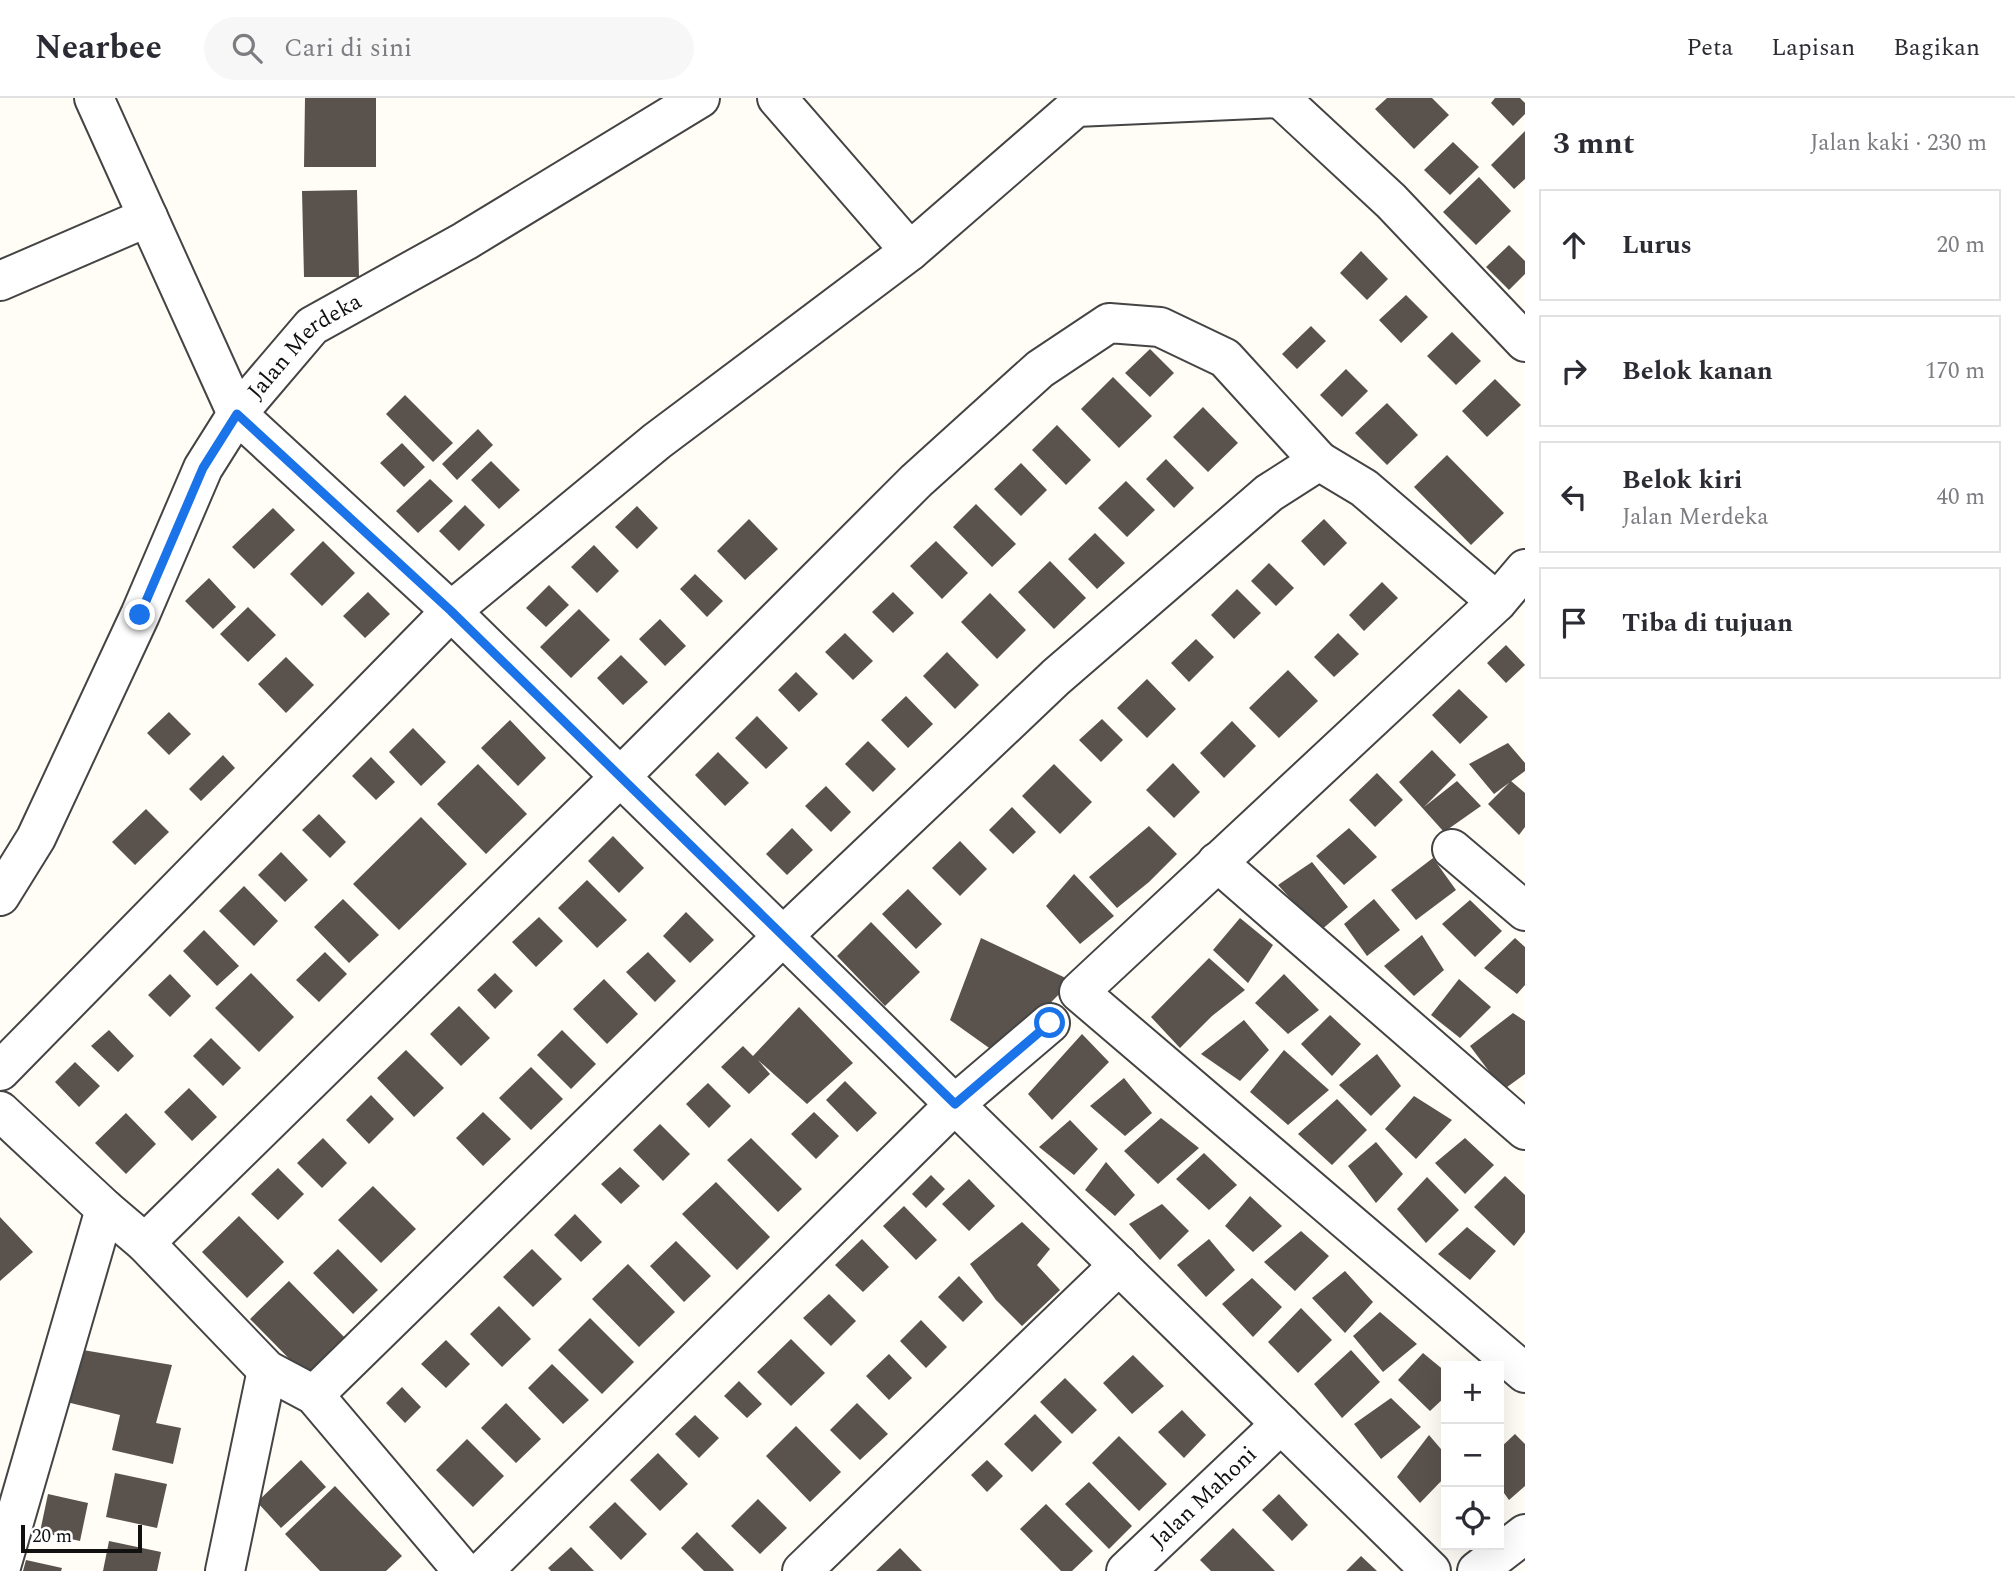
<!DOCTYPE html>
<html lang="id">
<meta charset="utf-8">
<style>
:root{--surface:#fff;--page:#f7f7f7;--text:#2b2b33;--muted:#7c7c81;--line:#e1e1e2}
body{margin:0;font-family:Spectral,serif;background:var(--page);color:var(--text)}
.controls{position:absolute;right:21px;bottom:21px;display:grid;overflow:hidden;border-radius:0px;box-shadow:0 7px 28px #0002}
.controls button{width:63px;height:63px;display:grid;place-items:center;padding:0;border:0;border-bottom:2px solid var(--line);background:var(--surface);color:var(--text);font:35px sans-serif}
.scale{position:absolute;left:21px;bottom:18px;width:121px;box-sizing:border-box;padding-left:7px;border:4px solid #111;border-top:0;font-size:19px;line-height:24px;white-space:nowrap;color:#111;-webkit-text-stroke:5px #fff;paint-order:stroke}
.stop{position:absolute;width:21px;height:21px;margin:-16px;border:5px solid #1a73e8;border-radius:50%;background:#fff}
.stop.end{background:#1a73e8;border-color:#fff;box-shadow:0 2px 7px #0008}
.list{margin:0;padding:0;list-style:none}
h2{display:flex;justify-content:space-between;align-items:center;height:91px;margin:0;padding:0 28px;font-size:30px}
h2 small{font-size:23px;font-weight:400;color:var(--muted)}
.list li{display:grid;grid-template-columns:46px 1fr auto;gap:21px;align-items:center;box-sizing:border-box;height:112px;margin:0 14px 14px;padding:0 14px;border:2px solid var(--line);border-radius:0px}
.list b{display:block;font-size:26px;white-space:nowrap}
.list p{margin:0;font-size:23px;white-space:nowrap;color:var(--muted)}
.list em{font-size:23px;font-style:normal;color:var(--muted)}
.icon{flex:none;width:38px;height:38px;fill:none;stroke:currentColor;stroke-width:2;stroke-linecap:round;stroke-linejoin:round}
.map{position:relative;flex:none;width:1525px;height:1473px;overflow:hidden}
header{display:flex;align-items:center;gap:42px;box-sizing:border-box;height:98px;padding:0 35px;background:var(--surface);border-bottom:2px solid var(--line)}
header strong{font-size:33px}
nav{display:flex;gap:38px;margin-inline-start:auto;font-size:24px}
.search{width:490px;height:63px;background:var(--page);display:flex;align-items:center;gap:18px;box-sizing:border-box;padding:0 24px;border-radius:38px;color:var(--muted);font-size:26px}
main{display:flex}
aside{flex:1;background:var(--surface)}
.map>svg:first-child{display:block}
.building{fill:#5a524d}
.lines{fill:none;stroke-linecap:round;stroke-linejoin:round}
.minor-casing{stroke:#444;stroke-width:42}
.minor{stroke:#fff;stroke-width:38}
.route{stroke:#1a73e8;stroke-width:9}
.labels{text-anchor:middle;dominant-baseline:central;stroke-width:7;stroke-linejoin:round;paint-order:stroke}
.street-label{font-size:23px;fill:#111;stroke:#fff}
</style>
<header>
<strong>Nearbee</strong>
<div class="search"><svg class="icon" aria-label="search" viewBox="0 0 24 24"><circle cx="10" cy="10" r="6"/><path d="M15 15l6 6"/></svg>Cari di sini</div>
<nav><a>Peta</a><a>Lapisan</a><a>Bagikan</a></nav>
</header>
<main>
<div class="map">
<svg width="1525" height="1473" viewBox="0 0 1525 1473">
<rect width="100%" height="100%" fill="#fffdf5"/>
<path class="building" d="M305,0H376V69H304Z
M1387,0H1432L1449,17L1414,51L1375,11Z
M1495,0H1520L1525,5V16L1513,28L1491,5Z
M1525,33V81L1514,91L1491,67Z
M1453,44L1479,69L1450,97L1424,72Z
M1479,79L1511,113L1476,147L1443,114Z
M357,92L359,179H304L302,93Z
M1509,147L1525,163V176L1509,192L1486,169Z
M1361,153L1388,181L1367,202L1340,175Z
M1406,197L1428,219L1401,245L1379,222Z
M1311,228L1326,243L1297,271L1282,256Z
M1452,234L1481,263L1456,287L1427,258Z
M1150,251L1174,275L1150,299L1125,275Z
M1346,271L1368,293L1342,319L1320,297Z
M1113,279L1152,318L1119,350L1081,311Z
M1495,281L1521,307L1487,339L1462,313Z
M405,297L453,345L433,364L386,316Z
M1387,305L1418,337L1387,367L1355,335Z
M1203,309L1238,345L1208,374L1173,339Z
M1057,327L1091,362L1066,387L1032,352Z
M478,331L493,347L457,382L442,366Z
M402,345L425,369L404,389L380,365Z
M1447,357L1504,415L1471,447L1414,389Z
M1166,361L1194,390L1174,410L1146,381Z
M491,363L520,392L499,411L471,382Z
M1021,365L1047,392L1021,418L994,391Z
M430,381L453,403L418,435L396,413Z
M1126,383L1155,412L1127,439L1098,410Z
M976,406L1016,446L992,469L953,429Z
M465,407L485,427L459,453L439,433Z
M637,408L658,430L637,451L615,429Z
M273,410L295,432L254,471L232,449Z
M749,421L778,451L745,482L717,453Z
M1324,421L1347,445L1324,468L1301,443Z
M1095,435L1125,465L1097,491L1068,461Z
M323,443L355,475L322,508L290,476Z
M936,443L968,475L942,501L910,468Z
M594,447L619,473L597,495L571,469Z
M1050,463L1086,500L1054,531L1018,494Z
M1269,465L1294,490L1276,508L1251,483Z
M695,476L723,503L707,519L680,491Z
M209,480L236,509L213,531L185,503Z
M1382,484L1398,500L1364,533L1349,517Z
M549,487L569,507L546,529L526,510Z
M1237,491L1261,515L1234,541L1211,517Z
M368,494L390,516L365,540L343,518Z
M893,494L914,515L893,535L872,514Z
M990,495L1026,532L997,561L961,524Z
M248,509L276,537L248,564L220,536Z
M579,511L610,542L571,580L540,549Z
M660,521L686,548L665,568L639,541Z
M845,535L873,563L853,582L825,554Z
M1338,535L1359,556L1334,579L1314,559Z
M1196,541L1214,559L1189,584L1171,565Z
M1506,547L1525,567L1506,585L1487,565Z
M947,554L979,587L955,611L923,578Z
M621,557L648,584L623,607L597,580Z
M286,559L314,587L286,615L258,586Z
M1288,572L1318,603L1279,640L1249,610Z
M796,574L818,596L799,614L778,592Z
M1147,581L1176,611L1147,640L1117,610Z
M1459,591L1488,619L1460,646L1432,617Z
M906,598L933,626L908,650L881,622Z
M169,614L191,636L169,657L147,635Z
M757,618L788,650L766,671L735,640Z
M1102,621L1123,642L1101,664L1079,642Z
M510,622L546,660L518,688L481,650Z
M1232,623L1256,648L1224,680L1200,655Z
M413,630L446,664L421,688L389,654Z
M868,643L896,671L873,694L845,666Z
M1508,645L1525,665V673L1494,696L1469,666Z
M1432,652L1456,677L1424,709L1457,683L1481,708L1444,734L1399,684Z
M718,654L749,685L725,708L695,677Z
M223,657L235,670L201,703L189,691Z
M371,659L395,684L376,702L352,678Z
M1173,665L1200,694L1174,720L1146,692Z
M478,666L527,716L486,756L437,706Z
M1054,666L1092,704L1060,736L1022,698Z
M1377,675L1403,702L1375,729L1349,702Z
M1511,683L1525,695V729L1519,737L1488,706Z
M826,688L851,714L831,734L805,708Z
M1012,709L1036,734L1013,756L989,732Z
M146,711L169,734L135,767L112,744Z
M319,716L346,744L330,760L302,732Z
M421,719L467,766L399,832L353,786Z
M1149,728L1177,756L1149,784L1117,810L1089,779Z
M792,730L813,752L787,777L766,756Z
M1349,730L1377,759L1344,787L1316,758Z
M613,738L644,770L619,795L588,763Z
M960,743L987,771L960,798L932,770Z
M281,754L308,782L285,804L258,777Z
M1433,760L1456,792L1416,822L1391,792Z
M1312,764L1348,809L1320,833L1278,787Z
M1074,776L1114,818L1080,846L1046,808Z
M587,782L627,822L597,850L558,810Z
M244,788L278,823L254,848L219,813Z
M908,791L942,826L916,851L882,816Z
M343,801L379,837L349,865L314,829Z
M1374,801L1400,832L1367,858L1344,826Z
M1470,802L1502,833L1475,859L1442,826Z
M686,814L714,842L690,865L663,838Z
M539,819L563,843L536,869L512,844Z
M1240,820L1273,847L1248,885L1213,852Z
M871,824L920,874L885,908L837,858Z
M204,832L239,868L217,888L183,853Z
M1422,837L1444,872L1414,898L1384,868Z
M981,840L1072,883L999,957L950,922Z
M1515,840L1525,849V887L1517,896L1484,870Z
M325,854L347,876L319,904L296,882Z
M648,854L676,883L655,904L626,874Z
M1209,860L1245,892L1212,918L1180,950L1151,919Z
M251,875L294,919L259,954L215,910Z
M495,875L513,893L495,911L477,892Z
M170,876L191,898L170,919L148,897Z
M1284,876L1319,912L1288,936L1255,905Z
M604,881L638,916L607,946L573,911Z
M1459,881L1491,909L1460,940L1431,917Z
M459,908L490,940L461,968L430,936Z
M799,909L853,965L807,1006L758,962L770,976L749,996L721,969L743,948L753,958Z
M1513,915L1525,923V976L1503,992L1470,948Z
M1330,917L1361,946L1332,978L1301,946Z
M1244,922L1269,952L1240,983L1201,956Z
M109,932L134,958L118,974L91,948Z
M562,932L596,966L571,991L537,957Z
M1082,936L1109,964L1052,1022L1028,996Z
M211,940L241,970L223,988L193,958Z
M406,952L444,990L414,1019L377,980Z
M1284,952L1329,992L1288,1027L1250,994Z
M1377,956L1401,988L1371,1018L1339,987Z
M75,964L100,988L79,1009L55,984Z
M531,969L563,1001L531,1032L499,1000Z
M1124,980L1152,1015L1125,1038L1090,1008Z
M845,983L877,1015L857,1034L826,1002Z
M708,985L731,1008L709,1030L686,1006Z
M189,990L217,1019L192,1043L164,1014Z
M371,997L394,1021L369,1046L346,1022Z
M1414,998L1452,1022L1416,1061L1385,1031Z
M1337,1001L1367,1032L1332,1067L1298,1036Z
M483,1014L511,1041L483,1068L456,1040Z
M814,1014L839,1038L816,1061L791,1036Z
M126,1015L156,1046L126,1076L95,1045Z
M1161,1020L1199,1050L1158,1086L1124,1053Z
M1070,1022L1098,1051L1074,1077L1039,1049Z
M660,1026L690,1056L663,1083L633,1052Z
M323,1040L347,1065L322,1090L297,1065Z
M751,1040L802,1091L778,1114L727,1062Z
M1465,1040L1494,1067L1465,1096L1435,1065Z
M1376,1044L1403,1076L1376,1105L1348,1068Z
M1204,1055L1237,1087L1209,1112L1176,1081Z
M1106,1064L1135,1097L1115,1118L1085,1092Z
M620,1069L640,1088L621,1106L601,1086Z
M278,1070L304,1096L278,1122L251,1096Z
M931,1077L945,1091L926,1110L912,1096Z
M1505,1078L1525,1097V1134L1514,1148L1474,1109Z
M1427,1079L1459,1112L1426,1145L1397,1111Z
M969,1081L995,1108L969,1133L942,1106Z
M716,1084L770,1139L737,1172L682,1116Z
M373,1088L416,1131L381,1165L338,1122Z
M1250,1098L1282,1128L1253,1154L1225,1128Z
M1162,1106L1189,1133L1160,1162L1129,1126Z
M904,1108L937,1142L916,1162L883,1128Z
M575,1116L602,1144L581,1164L554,1137Z
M239,1118L284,1164L247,1200L202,1154Z
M0,1119L33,1154L0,1183Z
M1022,1124L1050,1151L1037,1167L1060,1192L1022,1228L996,1202L970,1166Z
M1467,1129L1496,1153L1470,1182L1438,1156Z
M1301,1133L1329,1158L1295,1193L1264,1164Z
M862,1141L889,1169L863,1194L835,1167Z
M1209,1141L1235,1172L1206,1199L1177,1167Z
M676,1143L711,1178L684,1204L650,1168Z
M338,1151L378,1192L353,1216L313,1175Z
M532,1151L562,1181L533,1209L503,1179Z
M628,1166L675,1214L639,1249L592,1201Z
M1345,1173L1373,1204L1345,1235L1312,1200Z
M959,1178L983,1204L963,1224L938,1199Z
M1252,1180L1282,1209L1253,1239L1222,1206Z
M289,1183L351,1246L312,1284L250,1221Z
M829,1196L856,1223L831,1248L803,1220Z
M499,1208L531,1241L502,1269L470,1236Z
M1301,1210L1332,1242L1298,1275L1268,1244Z
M1380,1214L1417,1246L1383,1274L1353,1238Z
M590,1220L634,1264L602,1296L558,1252Z
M921,1222L947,1249L926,1270L900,1243Z
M791,1241L825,1275L791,1308L757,1274Z
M446,1242L470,1266L446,1290L421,1266Z
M65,1249L172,1267L156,1325L181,1330L173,1366L112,1352L120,1317L50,1300Z
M1351,1252L1380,1284L1342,1320L1314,1286Z
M1423,1255L1446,1274V1298L1430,1313L1398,1282Z
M889,1256L912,1280L889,1302L866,1278Z
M1133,1257L1164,1288L1132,1316L1103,1285Z
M552,1266L589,1302L563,1326L528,1290Z
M1065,1280L1097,1312L1072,1336L1040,1304Z
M739,1283L762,1306L747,1320L724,1298Z
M402,1289L421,1309L405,1325L386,1305Z
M1391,1300L1421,1329L1381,1361L1354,1326Z
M506,1305L541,1341L516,1365L481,1330Z
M857,1305L888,1336L860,1362L830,1332Z
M1182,1312L1206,1337L1184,1360L1158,1334Z
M1035,1316L1062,1344L1032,1374L1004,1346Z
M695,1317L719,1340L699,1360L675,1336Z
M796,1328L841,1374L810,1404L766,1358Z
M1515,1336L1525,1346V1388L1509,1402L1499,1388V1351Z
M1429,1337L1446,1357V1378L1420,1405L1397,1379Z
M1119,1338L1167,1386L1139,1413L1092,1365Z
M467,1341L504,1378L473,1409L436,1372Z
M658,1355L688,1386L660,1413L630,1382Z
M301,1362L326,1389L281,1430L257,1404Z
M987,1362L1003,1378L987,1394L971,1377Z
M115,1375L167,1386L157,1430L106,1419Z
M1089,1384L1132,1428L1109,1451L1065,1406Z
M335,1388L402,1458L386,1473H320L285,1436Z
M48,1396L88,1405L80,1443L40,1434Z
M1279,1396L1308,1427L1292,1443L1262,1412Z
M758,1401L787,1430L760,1456L731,1428Z
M615,1404L647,1436L621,1462L589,1429Z
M1046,1406L1093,1453L1072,1473H1061L1020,1431Z
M1233,1430L1275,1473H1211L1200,1462Z
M697,1434L734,1472L733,1473H704L681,1450Z
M109,1443L161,1454L157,1473H103Z
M571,1449L594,1473H551L548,1470Z
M900,1450L922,1473H876Z
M1361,1458L1377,1473H1346Z
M26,1462L62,1470L61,1473H23Z"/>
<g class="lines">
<g class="minor-casing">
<g id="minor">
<path d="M94,0L237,316L451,513L1431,1473"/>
<path d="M777,0L910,153"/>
<path d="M1280,0L1391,103L1525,244"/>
<path d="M0,183L148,119"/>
<path d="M1525,471L1497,504L1079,894L1525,1275"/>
<path d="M1452,751L1525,813"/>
<path d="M1217,764L1525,1032"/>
<path id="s1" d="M0,798L36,740L140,517L203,370L237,316L312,228L465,143L700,0"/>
<path d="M0,973L451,513L657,343L910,153L1076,9L1280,0"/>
<path d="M0,1013L105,1111L145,1145L267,1272L314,1297L463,1473"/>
<path d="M145,1145L620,679L916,383L1040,271L1109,225L1160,229L1225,260L1319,363"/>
<path d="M314,1297L783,838L1056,579L1269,395L1319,363L1364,390L1497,504"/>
<path d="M0,1472L105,1111"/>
<path d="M225,1473L267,1272"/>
<path d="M483,1473L955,1006L1050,925"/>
<path d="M802,1473L1119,1167"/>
<path id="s2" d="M1126,1473L1281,1326"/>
<path d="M1477,1473L1525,1436"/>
</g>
</g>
<use href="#minor" class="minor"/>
</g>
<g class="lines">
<path class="route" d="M140,517L203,370L237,316L451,513L955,1006L1050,925"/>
</g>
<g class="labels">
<g class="street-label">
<text stroke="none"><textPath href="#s1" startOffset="635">Jalan Merdeka</textPath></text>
<text stroke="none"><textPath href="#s2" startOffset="107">Jalan Mahoni</textPath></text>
</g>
</g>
</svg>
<div class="controls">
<button>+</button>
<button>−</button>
<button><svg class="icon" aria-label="locate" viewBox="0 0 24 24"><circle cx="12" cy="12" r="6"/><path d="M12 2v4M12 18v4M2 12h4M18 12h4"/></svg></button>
</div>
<div class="scale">20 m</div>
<div class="stop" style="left:1050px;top:925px"></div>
<div class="stop end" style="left:140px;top:517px"></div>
</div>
<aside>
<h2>3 mnt<small>Jalan kaki · 230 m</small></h2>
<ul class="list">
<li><svg class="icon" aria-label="ahead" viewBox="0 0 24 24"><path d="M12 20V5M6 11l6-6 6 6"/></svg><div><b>Lurus</b></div><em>20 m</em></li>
<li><svg class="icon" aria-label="right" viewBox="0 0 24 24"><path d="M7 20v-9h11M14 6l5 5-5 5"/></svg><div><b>Belok kanan</b></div><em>170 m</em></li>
<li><svg class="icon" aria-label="left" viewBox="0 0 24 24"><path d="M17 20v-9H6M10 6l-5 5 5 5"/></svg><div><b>Belok kiri</b><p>Jalan Merdeka</p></div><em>40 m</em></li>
<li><svg class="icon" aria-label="arrive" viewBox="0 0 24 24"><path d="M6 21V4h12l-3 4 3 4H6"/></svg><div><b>Tiba di tujuan</b></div></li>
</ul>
</aside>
</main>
